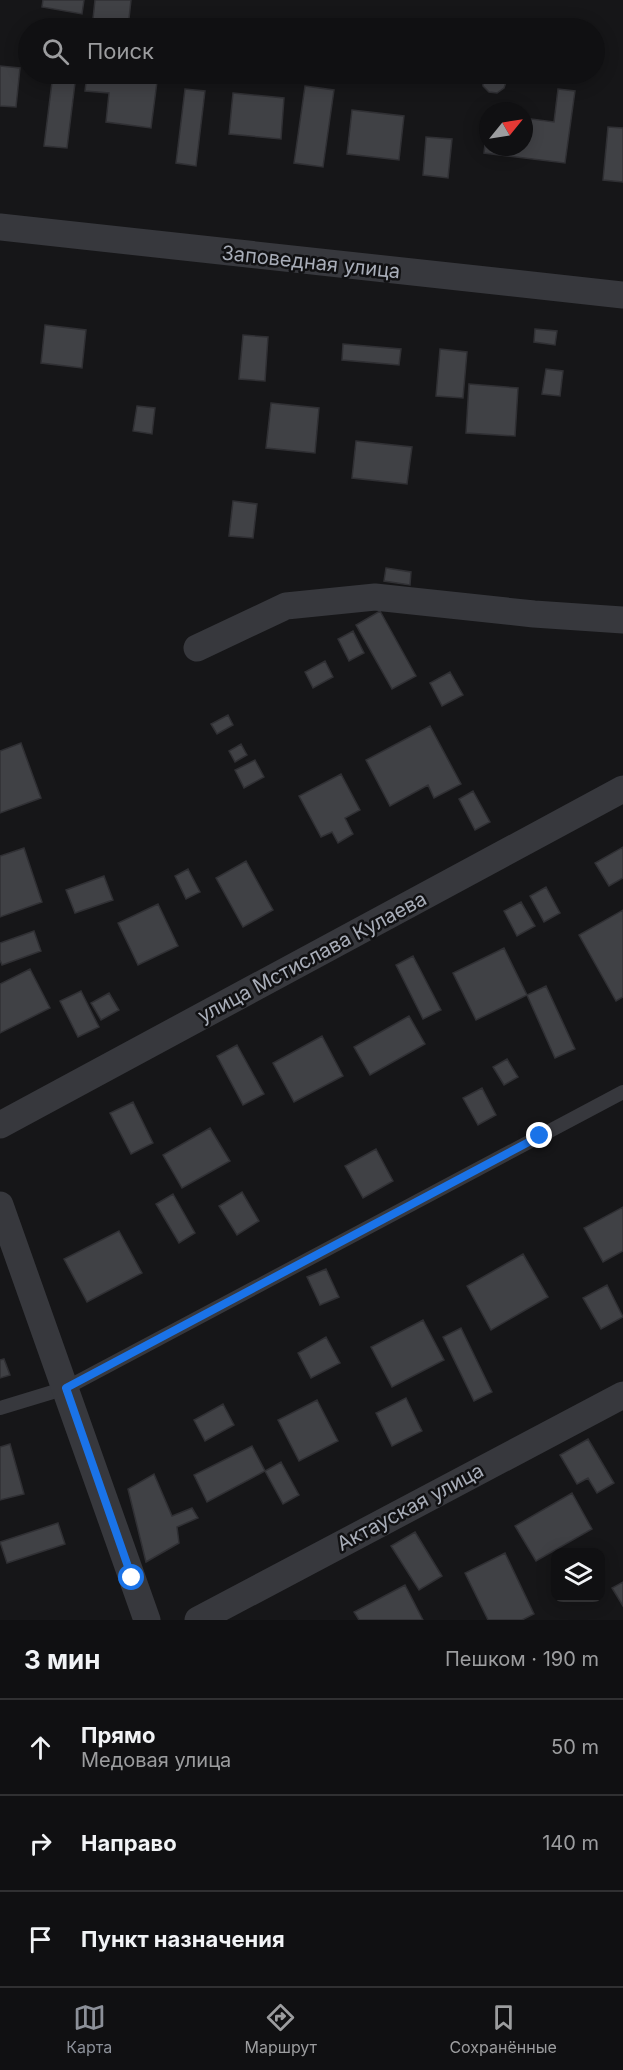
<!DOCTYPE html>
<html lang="ru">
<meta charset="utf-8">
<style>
:root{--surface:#101012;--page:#19191b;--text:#f1f3f6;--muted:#9c9d9f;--line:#303032;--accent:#8c9099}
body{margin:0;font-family:Inter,sans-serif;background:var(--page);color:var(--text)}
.controls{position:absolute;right:18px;bottom:18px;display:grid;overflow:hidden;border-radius:12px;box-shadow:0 3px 15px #0003}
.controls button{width:54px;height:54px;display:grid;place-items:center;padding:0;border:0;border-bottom:2px solid var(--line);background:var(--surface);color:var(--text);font:30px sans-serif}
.compass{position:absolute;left:479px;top:102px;width:54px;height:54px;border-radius:50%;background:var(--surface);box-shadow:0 3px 15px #0003;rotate:60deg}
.stop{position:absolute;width:18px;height:18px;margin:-14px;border:4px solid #1a73e8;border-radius:50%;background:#fff}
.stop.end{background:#1a73e8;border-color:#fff;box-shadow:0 2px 6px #0008}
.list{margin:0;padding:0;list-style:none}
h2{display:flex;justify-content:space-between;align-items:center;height:78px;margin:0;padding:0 24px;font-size:26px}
h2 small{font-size:20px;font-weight:400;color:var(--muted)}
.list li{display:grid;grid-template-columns:39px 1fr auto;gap:18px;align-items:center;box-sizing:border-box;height:96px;padding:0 24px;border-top:2px solid var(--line)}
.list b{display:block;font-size:22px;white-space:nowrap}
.list p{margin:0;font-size:20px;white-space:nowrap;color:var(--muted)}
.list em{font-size:20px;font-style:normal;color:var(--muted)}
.icon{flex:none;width:33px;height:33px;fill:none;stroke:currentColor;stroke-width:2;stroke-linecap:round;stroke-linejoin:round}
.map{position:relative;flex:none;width:623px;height:1620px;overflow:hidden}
.search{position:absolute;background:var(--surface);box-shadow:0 3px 15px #0003;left:18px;right:18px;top:18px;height:66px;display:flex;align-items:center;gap:15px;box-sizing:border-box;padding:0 21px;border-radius:33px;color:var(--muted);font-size:22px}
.sheet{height:366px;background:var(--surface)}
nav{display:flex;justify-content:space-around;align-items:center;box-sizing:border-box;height:84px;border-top:2px solid var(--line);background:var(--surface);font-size:16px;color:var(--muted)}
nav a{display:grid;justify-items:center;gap:3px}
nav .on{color:var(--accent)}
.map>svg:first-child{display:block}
.building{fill:#404145;stroke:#303034;stroke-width:1.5}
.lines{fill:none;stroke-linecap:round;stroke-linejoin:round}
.lane{stroke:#37383d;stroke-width:14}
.street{stroke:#37383d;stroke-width:27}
.route{stroke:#1a73e8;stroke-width:8}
.labels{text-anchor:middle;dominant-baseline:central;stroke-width:5;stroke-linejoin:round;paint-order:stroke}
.street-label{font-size:20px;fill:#a8adb8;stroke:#111113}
</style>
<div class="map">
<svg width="623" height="1620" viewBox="0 0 623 1620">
<rect width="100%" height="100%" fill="#161618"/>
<path class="building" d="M43,0H84L82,14L42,7Z
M95,0H131L128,28H92Z
M0,66L20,68L16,107L0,106Z
M53,74L76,75L67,148L44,146Z
M87,74H158L151,128L106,122L109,93L85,91Z
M483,74H505L507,79L504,88L497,93L489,92L483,86Z
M305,86L334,90L323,167L294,163Z
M185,89L205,91L196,166L176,163Z
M558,89L575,91L565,163L484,153L488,117V147H524V118L554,122Z
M233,93L284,98L281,139L229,134Z
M352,110L404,116L399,160L347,154Z
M608,127L623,128V182L603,180Z
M426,137L452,139L448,178L423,175Z
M45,325L86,330L82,368L41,363Z
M535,329L557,331L555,345L534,342Z
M243,335L268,337L265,381L239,379Z
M343,344L401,349L399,365L342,360Z
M440,349L467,352L463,398L436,396Z
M546,369L563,371L560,396L542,394Z
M469,384L518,388L515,436L466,433Z
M271,403L319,408L315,453L266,448Z
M137,406L155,408L152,434L133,431Z
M356,441L412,447L407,484L352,478Z
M233,501L257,504L253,538L229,536Z
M386,568L411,572L410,585L384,581Z
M380,611L416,676L392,689L356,625Z
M353,631L364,653L349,661L338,639Z
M325,661L333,677L313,688L305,672Z
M450,672L463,695L442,706L430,683Z
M228,715L233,725L217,734L211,724Z
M430,726L461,784L434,798L428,785L390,806L366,760Z
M21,743L41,798L0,813V751Z
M241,744L247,755L235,762L229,751Z
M255,760L264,777L244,788L235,770Z
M341,774L360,810L345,818L353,834L338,843L332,832L321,837L299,796Z
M473,791L490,822L475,830L459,799Z
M623,847V878L609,886L595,863Z
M24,848L42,902L0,917V856Z
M246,861L273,910L243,927L216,878Z
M188,869L200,892L186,899L175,876Z
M104,876L113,900L75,913L66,890Z
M546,887L560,913L544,922L530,896Z
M521,902L535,926L517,936L504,911Z
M158,904L178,946L138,965L118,923Z
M623,910V997L616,1001L579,935Z
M34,931L41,951L2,965L0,960V943Z
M504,948L527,995L476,1020L453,973Z
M413,956L441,1010L423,1019L396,965Z
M30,969L50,1008L0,1033V984Z
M546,986L575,1049L555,1058L527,995Z
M81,991L99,1027L78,1037L60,1001Z
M109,993L119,1010L101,1020L91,1003Z
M409,1016L425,1044L370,1075L354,1047Z
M322,1036L343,1076L294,1102L273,1063Z
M237,1045L264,1094L243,1105L217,1056Z
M507,1059L518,1077L504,1085L493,1067Z
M482,1088L496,1115L478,1125L463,1098Z
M133,1102L153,1143L131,1154L110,1113Z
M210,1128L230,1161L182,1188L163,1155Z
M376,1149L393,1181L363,1198L345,1166Z
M242,1192L259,1221L237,1235L219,1206Z
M173,1194L195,1233L179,1243L156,1204Z
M623,1207V1251L603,1262L584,1228Z
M119,1231L142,1273L87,1302L64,1259Z
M523,1254L548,1297L491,1330L467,1286Z
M326,1269L339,1297L320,1305L307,1277Z
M607,1285L623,1317L601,1329L583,1298Z
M423,1320L444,1360L392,1387L371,1347Z
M461,1328L492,1392L474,1401L443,1337Z
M326,1337L340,1363L311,1378L298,1353Z
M4,1359L10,1375L0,1378V1360Z
M406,1398L422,1431L392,1446L376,1413Z
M317,1400L338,1441L299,1461L278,1420Z
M223,1404L234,1425L205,1441L194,1420Z
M588,1439L614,1483L597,1493L588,1478L577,1484L560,1455Z
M10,1444L24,1494L0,1500V1447Z
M252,1446L265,1471L207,1502L194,1475Z
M281,1462L299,1495L283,1504L265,1471Z
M154,1474L172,1516L192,1508L198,1518L177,1527L179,1543L146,1562L128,1489Z
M572,1493L592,1529L536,1561L515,1526Z
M58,1523L65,1544L7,1563L0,1542Z
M415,1532L442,1576L419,1590L391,1546Z
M505,1553L534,1614L522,1620H488L465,1573Z
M623,1582V1606L612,1588Z
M405,1585L423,1620H359L354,1612Z"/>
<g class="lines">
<path class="lane" d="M0,1408L66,1388L623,1092"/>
<path class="street" d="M0,227L623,295
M197,648L286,606L375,597L534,614L623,620
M0,1125L623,789
M0,1205L147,1620
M198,1620L623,1395"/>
</g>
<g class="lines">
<path class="route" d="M132,1578L66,1388L540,1136"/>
</g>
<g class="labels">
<g class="street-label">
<text transform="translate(311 262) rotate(6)">Заповедная улица</text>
<text transform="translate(312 957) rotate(-28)">улица Мстислава Кулаева</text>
<text transform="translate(410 1507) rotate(-28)">Актауская улица</text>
</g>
</g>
</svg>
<div class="controls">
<button><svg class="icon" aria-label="layers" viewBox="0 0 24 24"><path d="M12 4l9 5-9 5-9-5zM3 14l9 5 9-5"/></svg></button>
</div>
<svg class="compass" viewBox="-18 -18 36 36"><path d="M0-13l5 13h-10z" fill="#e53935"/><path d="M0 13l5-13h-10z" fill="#9c9d9f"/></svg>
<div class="stop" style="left:132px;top:1578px"></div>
<div class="stop end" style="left:540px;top:1136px"></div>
<div class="search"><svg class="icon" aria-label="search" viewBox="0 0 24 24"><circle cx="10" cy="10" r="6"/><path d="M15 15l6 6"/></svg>Поиск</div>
</div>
<section class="sheet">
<h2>3 мин<small>Пешком · 190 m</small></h2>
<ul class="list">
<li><svg class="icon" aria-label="ahead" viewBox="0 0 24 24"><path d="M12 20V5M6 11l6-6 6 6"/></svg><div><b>Прямо</b><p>Медовая улица</p></div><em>50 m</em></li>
<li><svg class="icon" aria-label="right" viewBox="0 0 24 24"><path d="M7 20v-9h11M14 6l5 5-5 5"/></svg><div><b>Направо</b></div><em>140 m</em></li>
<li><svg class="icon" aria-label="arrive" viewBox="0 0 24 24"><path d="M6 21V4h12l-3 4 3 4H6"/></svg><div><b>Пункт назначения</b></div></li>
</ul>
</section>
<nav>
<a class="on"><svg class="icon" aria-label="map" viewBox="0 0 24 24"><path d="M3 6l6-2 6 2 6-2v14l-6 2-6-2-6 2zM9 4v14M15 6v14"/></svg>Карта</a>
<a><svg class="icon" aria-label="directions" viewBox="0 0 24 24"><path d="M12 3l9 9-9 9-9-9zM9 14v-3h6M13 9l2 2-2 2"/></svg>Маршрут</a>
<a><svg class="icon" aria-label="saved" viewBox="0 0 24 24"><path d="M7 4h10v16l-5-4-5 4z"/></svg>Сохранённые</a>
</nav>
